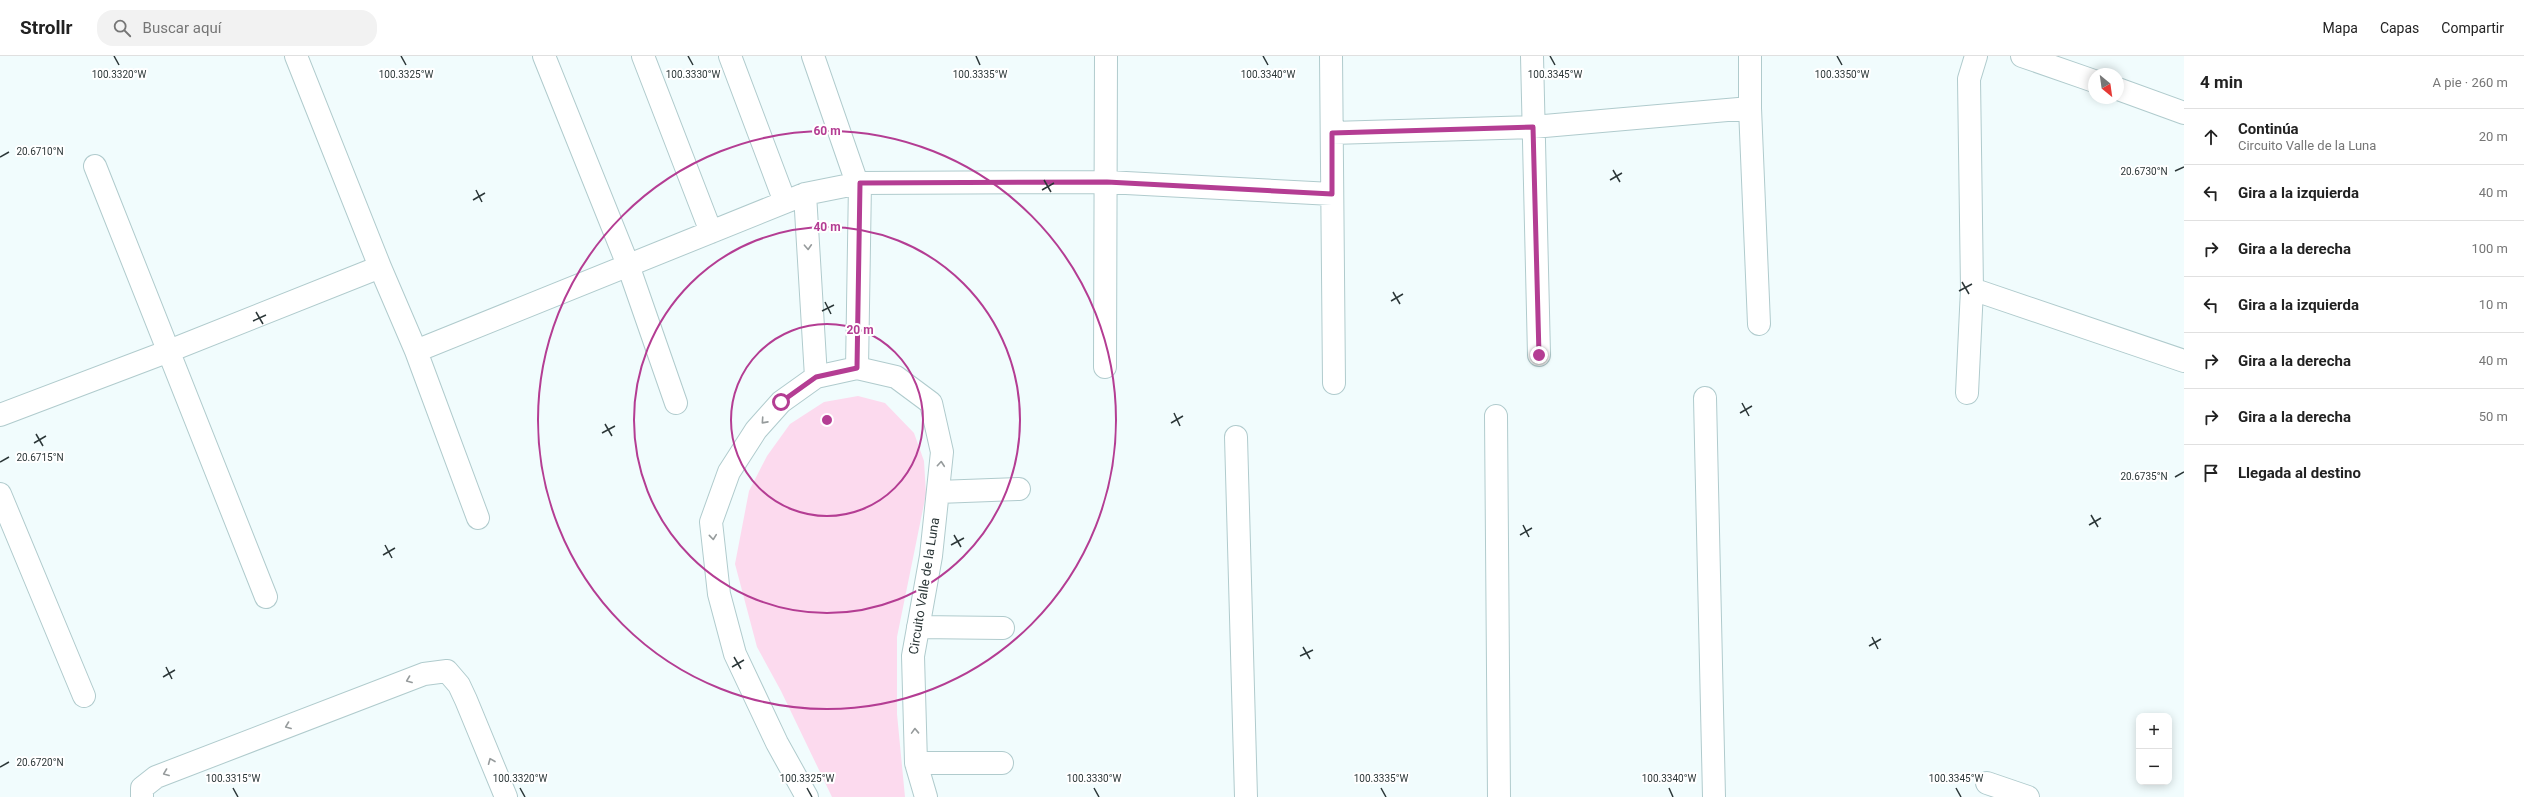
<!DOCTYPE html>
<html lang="es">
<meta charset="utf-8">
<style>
:root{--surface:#fff;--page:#f2f2f2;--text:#222;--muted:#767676;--line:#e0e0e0}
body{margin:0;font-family:Roboto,sans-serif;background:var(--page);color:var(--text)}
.controls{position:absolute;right:12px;bottom:12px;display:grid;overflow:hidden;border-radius:8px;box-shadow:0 2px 10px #0003}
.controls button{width:36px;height:36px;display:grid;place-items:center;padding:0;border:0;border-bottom:1px solid var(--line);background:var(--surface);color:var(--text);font:20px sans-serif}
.compass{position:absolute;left:2088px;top:12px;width:36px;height:36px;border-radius:50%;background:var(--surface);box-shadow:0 2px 10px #0003;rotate:151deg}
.stop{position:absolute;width:12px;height:12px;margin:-9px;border:3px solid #b43d93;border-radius:50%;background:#fff}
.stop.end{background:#b43d93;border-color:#fff;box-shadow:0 1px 4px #0008}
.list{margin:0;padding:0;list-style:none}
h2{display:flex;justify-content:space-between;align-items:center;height:52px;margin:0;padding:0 16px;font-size:17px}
h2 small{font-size:13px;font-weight:400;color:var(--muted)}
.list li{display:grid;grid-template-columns:26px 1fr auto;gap:12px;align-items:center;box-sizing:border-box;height:56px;padding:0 16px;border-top:1px solid var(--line)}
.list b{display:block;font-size:15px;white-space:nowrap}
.list p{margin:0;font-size:13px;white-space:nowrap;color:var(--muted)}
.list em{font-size:13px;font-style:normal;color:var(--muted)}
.icon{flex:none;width:22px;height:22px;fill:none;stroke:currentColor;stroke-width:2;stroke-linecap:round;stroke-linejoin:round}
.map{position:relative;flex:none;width:2184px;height:741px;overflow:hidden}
header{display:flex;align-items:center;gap:24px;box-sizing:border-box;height:56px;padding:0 20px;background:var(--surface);border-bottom:1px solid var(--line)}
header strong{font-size:19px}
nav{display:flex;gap:22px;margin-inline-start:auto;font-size:14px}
.search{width:280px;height:36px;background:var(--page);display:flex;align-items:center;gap:10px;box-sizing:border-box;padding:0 14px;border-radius:16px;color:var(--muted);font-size:15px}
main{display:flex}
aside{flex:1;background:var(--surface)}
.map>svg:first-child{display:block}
.green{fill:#fcdaee}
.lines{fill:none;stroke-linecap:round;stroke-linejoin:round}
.minor-casing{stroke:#b0cbcd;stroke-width:24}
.minor{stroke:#fff;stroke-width:22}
.oneway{stroke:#969b9c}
.route{stroke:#b43d93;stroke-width:5}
.ticks{fill:none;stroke:#2c3738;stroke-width:1.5}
.ring{fill:none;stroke:#b43d93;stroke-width:2}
.labels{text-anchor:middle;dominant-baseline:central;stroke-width:4;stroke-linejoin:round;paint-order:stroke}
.street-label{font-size:13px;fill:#2c3738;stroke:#fff}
.ticks-label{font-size:10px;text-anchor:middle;fill:#2c3738;stroke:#fff;stroke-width:4;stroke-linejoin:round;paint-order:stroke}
.centre{fill:#b43d93;stroke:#fff;stroke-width:2}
.ring-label{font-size:12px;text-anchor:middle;font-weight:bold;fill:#b43d93;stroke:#fff;stroke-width:4;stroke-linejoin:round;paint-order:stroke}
</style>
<header>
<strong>Strollr</strong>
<div class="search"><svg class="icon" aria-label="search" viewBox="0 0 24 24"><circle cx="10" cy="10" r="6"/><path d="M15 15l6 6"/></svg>Buscar aquí</div>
<nav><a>Mapa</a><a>Capas</a><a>Compartir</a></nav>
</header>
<main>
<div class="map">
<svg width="2184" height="741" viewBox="0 0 2184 741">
<rect width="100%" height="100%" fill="#f1fcfd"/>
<path class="green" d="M858,340L885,347L914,377L924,405L926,438L897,581V658L905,741H832L781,635L757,591L735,508L749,435L767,400L790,368L824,346Z"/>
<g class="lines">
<g class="minor-casing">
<path id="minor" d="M296,0L380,211L416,295L478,462
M544,0L628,209L676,347
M643,0L711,176
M730,0L785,146
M813,0L857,127
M1331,0L1334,327
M1532,0L1539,299
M1750,0V52L1759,268
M2022,0L2094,25
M2118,33L2184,57
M1332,77L1533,71L1750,52
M95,110L266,541
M805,138L816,321
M1972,233L2184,305
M416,295L805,138L860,127L1107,126L1332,138
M1105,311L1106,0
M857,312L860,127
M1967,337L1972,233L1969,23L1976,0
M1705,342L1714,741
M0,359L169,295L380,211
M1496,360L1499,741
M1236,381L1246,741
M938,436L1019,433
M0,438L84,640
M918,571L1003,572
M916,707H1002
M1987,727L2028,741
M142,741V732L156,721L424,618L447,615L459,629L466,644L506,741
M807,741L777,687L735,598L719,538L711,466L729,416L756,374L781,346L816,321L857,312L896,321L931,347L942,396L931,500L913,600L916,707L926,741"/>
</g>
<use href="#minor" class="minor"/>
</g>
<defs><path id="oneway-chevron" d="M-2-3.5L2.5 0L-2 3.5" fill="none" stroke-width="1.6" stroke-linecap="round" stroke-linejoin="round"/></defs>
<g class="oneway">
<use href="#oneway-chevron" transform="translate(808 191) rotate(87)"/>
<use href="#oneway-chevron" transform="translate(764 365) rotate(132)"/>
<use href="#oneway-chevron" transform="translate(941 408) rotate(-85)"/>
<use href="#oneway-chevron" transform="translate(713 481) rotate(84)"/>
<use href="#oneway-chevron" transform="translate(409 624) rotate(159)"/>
<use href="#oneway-chevron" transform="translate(288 670) rotate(159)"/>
<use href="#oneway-chevron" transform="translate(915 675) rotate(-92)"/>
<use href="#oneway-chevron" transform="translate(491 705) rotate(-112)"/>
<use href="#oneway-chevron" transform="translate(166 717) rotate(159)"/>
</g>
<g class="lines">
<path class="route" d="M781,346L816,321L857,312L860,127L1107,126L1332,138V77L1533,71L1539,299"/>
</g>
<path class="ticks" d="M114,0L119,9M401,0L406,9M688,0L693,9M976,0L980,9M1263,0L1268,9M1550,0L1555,9M1837,0L1842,9M0,101L9,96M1613,114L1620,126M2175,115L2184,111M1044,124L1051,136M1610,124L1622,117M476,134L482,146M1042,134L1054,127M473,144L485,137M1962,226L1969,238M1959,235L1972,228M1393,236L1400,248M1391,245L1403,238M825,246L831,258M822,255L834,249M256,256L263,268M253,265L266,259M1742,347L1749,360M1174,357L1180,370M1740,357L1752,350M1171,367L1183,360M605,368L612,380M602,377L615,370M36,378L43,390M34,387L46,380M0,406L9,401M2175,421L2184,416M2091,459L2098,471M1523,469L1529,481M2089,469L2101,462M954,479L961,491M1520,479L1532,472M385,489L392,502M951,489L964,482M383,499L395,492M1872,581L1878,593M1869,590L1881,583M1303,591L1310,603M1300,600L1313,594M734,601L741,613M166,611L172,623M732,611L744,604M163,621L175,614M0,711L9,706M233,732L238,741M520,732L525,741M807,732L812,741M1094,732L1099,741M1381,732L1386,741M1669,732L1673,741M1956,732L1961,741"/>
<g class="ring">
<circle cx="827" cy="364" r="96"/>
<circle cx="827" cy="364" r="193"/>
<circle cx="827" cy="364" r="289"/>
</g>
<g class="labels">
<g class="street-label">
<text transform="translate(924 530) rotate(-81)">Circuito Valle de la Luna</text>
</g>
</g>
<g class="ticks-label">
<text x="119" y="22">100.3320°W</text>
<text x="406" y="22">100.3325°W</text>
<text x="693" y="22">100.3330°W</text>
<text x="980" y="22">100.3335°W</text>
<text x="1268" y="22">100.3340°W</text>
<text x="1555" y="22">100.3345°W</text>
<text x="1842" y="22">100.3350°W</text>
<text x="40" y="99">20.6710°N</text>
<text x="2144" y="119">20.6730°N</text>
<text x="40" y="405">20.6715°N</text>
<text x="2144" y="424">20.6735°N</text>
<text x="40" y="710">20.6720°N</text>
<text x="233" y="726">100.3315°W</text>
<text x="520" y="726">100.3320°W</text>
<text x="807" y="726">100.3325°W</text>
<text x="1094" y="726">100.3330°W</text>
<text x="1381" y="726">100.3335°W</text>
<text x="1669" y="726">100.3340°W</text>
<text x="1956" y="726">100.3345°W</text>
</g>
<circle cx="827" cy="364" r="6" class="centre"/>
<g class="ring-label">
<text x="827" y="79">60 m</text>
<text x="827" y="175">40 m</text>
<text x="860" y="278">20 m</text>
</g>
</svg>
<div class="controls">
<button>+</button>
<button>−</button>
</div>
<svg class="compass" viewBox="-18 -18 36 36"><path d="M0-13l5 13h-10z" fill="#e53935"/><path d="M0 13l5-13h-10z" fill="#767676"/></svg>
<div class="stop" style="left:781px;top:346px"></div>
<div class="stop end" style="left:1539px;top:299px"></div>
</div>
<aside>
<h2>4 min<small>A pie · 260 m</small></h2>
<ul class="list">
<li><svg class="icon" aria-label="ahead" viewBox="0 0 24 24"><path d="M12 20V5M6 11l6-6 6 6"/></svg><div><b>Continúa</b><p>Circuito Valle de la Luna</p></div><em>20 m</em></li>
<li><svg class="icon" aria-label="left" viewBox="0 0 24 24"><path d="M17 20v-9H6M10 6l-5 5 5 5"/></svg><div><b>Gira a la izquierda</b></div><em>40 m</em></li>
<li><svg class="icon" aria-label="right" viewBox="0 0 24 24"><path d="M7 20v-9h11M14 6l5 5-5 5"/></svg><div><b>Gira a la derecha</b></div><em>100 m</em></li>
<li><svg class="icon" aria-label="left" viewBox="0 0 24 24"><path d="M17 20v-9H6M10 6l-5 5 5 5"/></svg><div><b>Gira a la izquierda</b></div><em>10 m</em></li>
<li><svg class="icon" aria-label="right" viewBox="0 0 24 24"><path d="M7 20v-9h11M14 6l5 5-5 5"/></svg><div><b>Gira a la derecha</b></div><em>40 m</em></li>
<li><svg class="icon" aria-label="right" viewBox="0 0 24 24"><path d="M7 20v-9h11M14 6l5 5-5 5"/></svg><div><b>Gira a la derecha</b></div><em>50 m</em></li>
<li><svg class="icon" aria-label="arrive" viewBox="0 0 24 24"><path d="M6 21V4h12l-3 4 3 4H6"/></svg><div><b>Llegada al destino</b></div></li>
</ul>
</aside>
</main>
